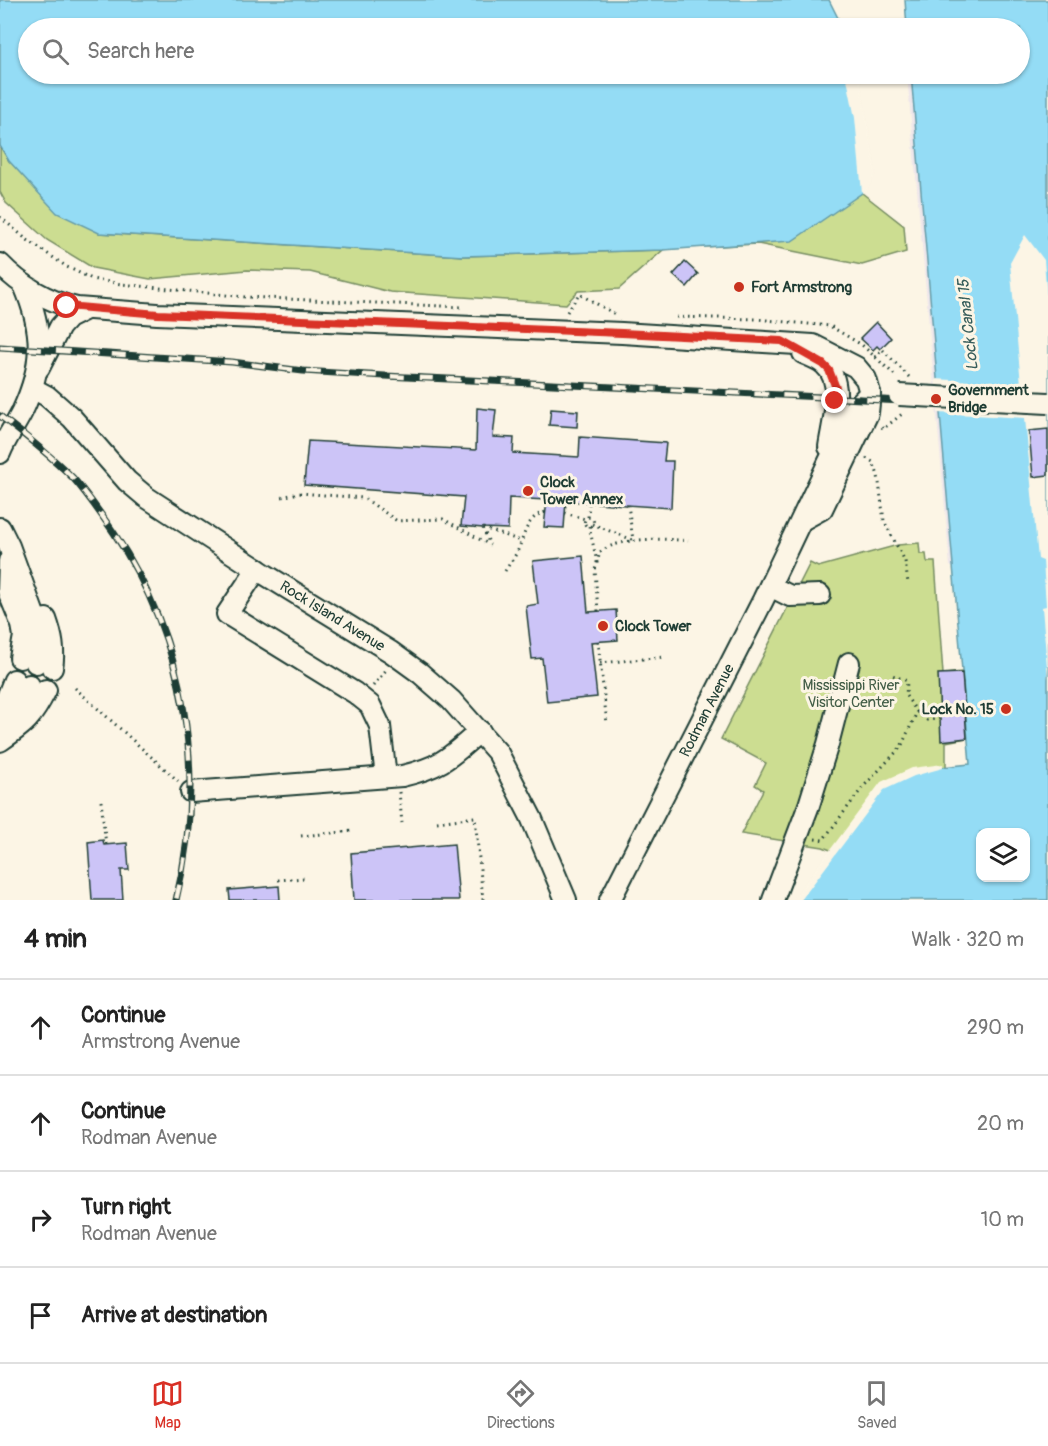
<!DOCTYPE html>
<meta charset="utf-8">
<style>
:root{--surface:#fff;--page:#f6f6f6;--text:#222;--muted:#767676;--line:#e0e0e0;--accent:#d93025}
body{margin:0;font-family:Pangolin,sans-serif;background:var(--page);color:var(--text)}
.controls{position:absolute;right:18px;bottom:18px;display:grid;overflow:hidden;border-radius:12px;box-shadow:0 2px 4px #0004}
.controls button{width:54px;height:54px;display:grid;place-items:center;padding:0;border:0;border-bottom:2px solid var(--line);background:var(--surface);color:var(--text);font:30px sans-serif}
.stop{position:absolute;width:18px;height:18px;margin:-14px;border:4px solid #d93025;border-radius:50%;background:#fff}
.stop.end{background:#d93025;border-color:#fff;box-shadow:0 2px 6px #0008}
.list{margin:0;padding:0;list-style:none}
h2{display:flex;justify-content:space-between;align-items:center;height:78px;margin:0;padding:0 24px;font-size:26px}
h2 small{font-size:20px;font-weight:400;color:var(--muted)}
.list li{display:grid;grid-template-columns:39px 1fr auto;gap:18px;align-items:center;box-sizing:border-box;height:96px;padding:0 24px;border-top:2px solid var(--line)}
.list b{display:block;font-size:22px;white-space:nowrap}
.list p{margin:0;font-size:20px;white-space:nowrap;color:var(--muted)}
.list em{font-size:20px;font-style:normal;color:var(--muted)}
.icon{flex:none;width:33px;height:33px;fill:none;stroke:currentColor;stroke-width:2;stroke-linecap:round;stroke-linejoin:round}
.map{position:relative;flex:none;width:1048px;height:900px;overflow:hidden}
.search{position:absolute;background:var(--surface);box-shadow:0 2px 4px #0004;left:18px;right:18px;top:18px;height:66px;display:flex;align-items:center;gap:15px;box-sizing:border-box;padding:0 21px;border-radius:33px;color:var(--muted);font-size:22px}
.sheet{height:462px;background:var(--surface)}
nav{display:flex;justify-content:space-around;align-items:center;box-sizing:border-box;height:84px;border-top:2px solid var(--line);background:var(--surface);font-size:16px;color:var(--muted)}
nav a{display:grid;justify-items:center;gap:3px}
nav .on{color:var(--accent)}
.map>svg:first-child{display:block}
.built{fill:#eee6ea}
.green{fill:#ccdd91;stroke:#768d62;stroke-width:1.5}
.water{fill:#94dcf5;stroke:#659ca8;stroke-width:1.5;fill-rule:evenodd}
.pier{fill:#fcf5e5}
.building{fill:#ccc4f7;stroke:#1f3d34;stroke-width:1.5}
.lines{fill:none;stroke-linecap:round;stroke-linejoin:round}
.minor-casing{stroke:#1f3d34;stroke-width:24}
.path{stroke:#1f3d34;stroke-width:3;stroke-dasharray:1.5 4.5;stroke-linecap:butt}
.minor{stroke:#fcf5e5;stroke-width:20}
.rail-casing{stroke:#1f3d34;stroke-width:7}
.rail{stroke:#fcf5e5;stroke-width:4.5;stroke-dasharray:14;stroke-linecap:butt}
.minor-bridge-casing{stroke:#1f3d34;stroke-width:24;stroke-linecap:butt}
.minor-bridge{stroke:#fcf5e5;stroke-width:20}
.route{stroke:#d93025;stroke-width:8}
.poi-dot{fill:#c8321e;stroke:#fcf5e5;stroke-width:2}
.labels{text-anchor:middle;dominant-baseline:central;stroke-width:6;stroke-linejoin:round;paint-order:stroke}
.poi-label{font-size:15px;font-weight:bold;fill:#1f3d34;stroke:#fcf5e5;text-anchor:start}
.street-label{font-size:15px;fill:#1f3d34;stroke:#fcf5e5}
.park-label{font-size:15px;fill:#425d47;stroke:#fcf5e5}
.water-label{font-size:16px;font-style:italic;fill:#365d5b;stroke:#fcf5e5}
</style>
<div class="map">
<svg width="1048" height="900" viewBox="0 0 1048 900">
<rect width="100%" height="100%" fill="#fcf5e5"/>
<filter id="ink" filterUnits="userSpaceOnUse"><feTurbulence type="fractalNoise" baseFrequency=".0167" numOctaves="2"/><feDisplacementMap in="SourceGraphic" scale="12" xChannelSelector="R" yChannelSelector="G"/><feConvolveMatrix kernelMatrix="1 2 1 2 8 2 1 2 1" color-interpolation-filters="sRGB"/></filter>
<g filter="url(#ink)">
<path class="built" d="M907,74H911L954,568L950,566Z"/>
<path class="green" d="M0,146L9,161L99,233L463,256L663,250L619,289L578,291L566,304L390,292L310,272L247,270L150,279L93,268L47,240L6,203L0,192Z
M862,193L904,226L906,252L862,265L758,244L702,247Z
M919,543L920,554H926L927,562H935L943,674L962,672L967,738L946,742V767L913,770L833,851L823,847L741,834L763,790L755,785L766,763L721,739L810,563L818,567L898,545Z"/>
<path class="water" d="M0,0H829L843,28H28V74H856L873,173L862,193L792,241L663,250L463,256L99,233L57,213L9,161L0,146Z
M905,0H1048V900H797L883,784L913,770L970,764L911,74H1020V28H907ZM980,832H1026V878H980Z"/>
<path class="pier" d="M846,74H859L876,173L866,192L862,193L855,118Z
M1025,235L1044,260L1048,312V679L1042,607L1046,606L1043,561L1038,559L1025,418L938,413L935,379L1021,384L1010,263Z
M943,764V768L914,776L884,790L801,900H794L797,894L881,782L912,768Z"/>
<path class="building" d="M685,262L698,274L687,287L673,275Z
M876,322L891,338L880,349L877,346L873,350L860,338Z
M477,408L496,410L493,437L514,438L513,453L579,457L580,437L666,443L664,461H673L671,508L566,501L564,528L544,527L547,500L509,498L508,529L483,528L461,526L464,497L304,485L308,441L476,450Z
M551,409L578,411L577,427L549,425Z
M1048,429V475L1033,477L1029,431Z
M583,556L588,612L616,610L618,640L591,642L597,697L547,702L542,658L532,659L526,606L538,604L533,561Z
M962,673L967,738L941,741L938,674Z
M103,840L104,845L127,843L129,870H121L123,900H92L88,842Z
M454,844L459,900H354L351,853Z
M279,886L280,900H230L229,890Z"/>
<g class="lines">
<g class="minor-casing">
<g id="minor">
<path d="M0,264C20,285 48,302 77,308L157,314L622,333L813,345L856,367L866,379L870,393L868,413L822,509L802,520"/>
<path d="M803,353C809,356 818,359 824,364C846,382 832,424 829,447"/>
<path d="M39,368L60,327L68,318L86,309"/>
<path id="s1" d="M32,388L47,396L72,418L127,481L146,497L266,575L391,652L420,673L451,700L498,753L531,817L566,900"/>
<path d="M0,453C6,438 15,426 22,412C44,365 44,332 24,285"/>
<path d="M0,528L9,546L41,634L36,663"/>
<path d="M9,561L8,591L22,625L24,636L20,658"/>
<path d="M257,569L227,614L355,693L370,705L380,726L386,777"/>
<path d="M770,586L790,596L820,595"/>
<path d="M46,619C52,636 55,650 52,668"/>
<path d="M9,723L29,685"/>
<path d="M2,739L3,708L14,680"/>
<path d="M0,741C26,723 32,718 46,690"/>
<path d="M191,792L402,776C442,767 450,757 480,731"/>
<path id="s2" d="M610,900L763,600L854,409L870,393"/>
<path d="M773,900L809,805L828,744L849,663"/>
</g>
</g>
<path class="path" d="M0,217L26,239L67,267L92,279L121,284L245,297L462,307
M567,312L579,294L615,314
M676,317L756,319L830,326L862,345L897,377
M875,357L882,349L909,377
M882,427L883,429L902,414
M866,458L873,462L878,475L884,521L905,561L908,583
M282,497L299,493L364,498L397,521L443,519L490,545
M565,513L585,519
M588,517L589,503
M584.5 522a4.5 4.5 0 1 1 9 0a4.5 4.5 0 1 1-9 0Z
M592,524L633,540L628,505
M589,526L597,562
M483,528L521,541
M483,528L489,543
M505,571C509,564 515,557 518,550C525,534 527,516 546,512
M598,611L595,570L600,552C620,537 664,538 688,541
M598,641L607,724
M600,663L664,657
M373,686L386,670
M75,688L178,781
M917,712L927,720L939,719
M399,792L402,823
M101,801L106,845
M437,822L475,817L483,900
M301,836L353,831
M815,839L823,840L863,787L901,747L917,712L906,696L907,681L892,675
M278,880L305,878"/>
<use href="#minor" class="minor"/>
<g class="rail-casing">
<path id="rail" d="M0,347L232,362L303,371L385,376L1048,408
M0,416C26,436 50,455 73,478C88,495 101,514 114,533C186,641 207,774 176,900"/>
</g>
<use href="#rail" class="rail"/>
<g class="minor-bridge-casing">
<path id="minor-bridge" d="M899,395L1048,403"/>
</g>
<use href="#minor-bridge" class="minor-bridge"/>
</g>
</g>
<g class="lines" filter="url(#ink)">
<path class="route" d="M67,306L158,314L622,333L782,341L823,364L829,370L836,388L835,401"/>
</g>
<g class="poi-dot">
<circle cx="739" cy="287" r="6"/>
<circle cx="936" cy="399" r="6"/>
<circle cx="528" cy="491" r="6"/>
<circle cx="603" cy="626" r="6"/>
<circle cx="1006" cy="709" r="6"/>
</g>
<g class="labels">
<g class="poi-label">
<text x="751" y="287">Fort Armstrong</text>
<text x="948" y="390">Government<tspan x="948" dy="17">Bridge</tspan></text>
<text x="540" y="482">Clock<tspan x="540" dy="17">Tower Annex</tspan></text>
<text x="615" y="626">Clock Tower</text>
<text x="994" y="709" text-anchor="end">Lock No. 15</text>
</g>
<g class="street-label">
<text stroke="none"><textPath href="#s1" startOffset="380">Rock Island Avenue</textPath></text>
<text stroke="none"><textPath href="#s2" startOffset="213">Rodman Avenue</textPath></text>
</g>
<g class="park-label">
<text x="851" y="685">Mississippi River<tspan x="851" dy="17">Visitor Center</tspan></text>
</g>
<g class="water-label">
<text transform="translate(968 325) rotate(-96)">Lock Canal 15</text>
</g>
</g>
</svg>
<div class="controls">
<button><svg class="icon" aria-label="layers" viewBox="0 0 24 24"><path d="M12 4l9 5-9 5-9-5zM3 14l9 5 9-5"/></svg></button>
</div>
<div class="stop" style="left:67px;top:306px"></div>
<div class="stop end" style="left:835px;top:401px"></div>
<div class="search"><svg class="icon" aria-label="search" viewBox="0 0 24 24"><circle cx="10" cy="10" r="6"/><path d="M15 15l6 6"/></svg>Search here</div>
</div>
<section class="sheet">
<h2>4 min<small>Walk · 320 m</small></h2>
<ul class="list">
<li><svg class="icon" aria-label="ahead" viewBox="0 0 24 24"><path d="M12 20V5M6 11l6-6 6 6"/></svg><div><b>Continue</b><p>Armstrong Avenue</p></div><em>290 m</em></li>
<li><svg class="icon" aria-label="ahead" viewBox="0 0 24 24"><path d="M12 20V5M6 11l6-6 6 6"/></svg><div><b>Continue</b><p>Rodman Avenue</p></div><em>20 m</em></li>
<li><svg class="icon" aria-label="right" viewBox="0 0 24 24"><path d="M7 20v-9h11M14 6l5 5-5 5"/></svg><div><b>Turn right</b><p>Rodman Avenue</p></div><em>10 m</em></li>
<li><svg class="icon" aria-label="arrive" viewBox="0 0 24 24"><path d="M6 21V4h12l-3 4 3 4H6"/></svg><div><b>Arrive at destination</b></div></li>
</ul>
</section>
<nav>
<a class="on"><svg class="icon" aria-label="map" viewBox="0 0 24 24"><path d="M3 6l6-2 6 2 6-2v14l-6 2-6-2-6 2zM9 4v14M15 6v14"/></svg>Map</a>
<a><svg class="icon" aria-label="directions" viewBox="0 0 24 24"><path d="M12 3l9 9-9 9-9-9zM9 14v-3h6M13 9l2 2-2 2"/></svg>Directions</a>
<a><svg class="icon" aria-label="saved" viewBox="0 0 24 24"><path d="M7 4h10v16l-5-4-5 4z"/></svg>Saved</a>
</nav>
